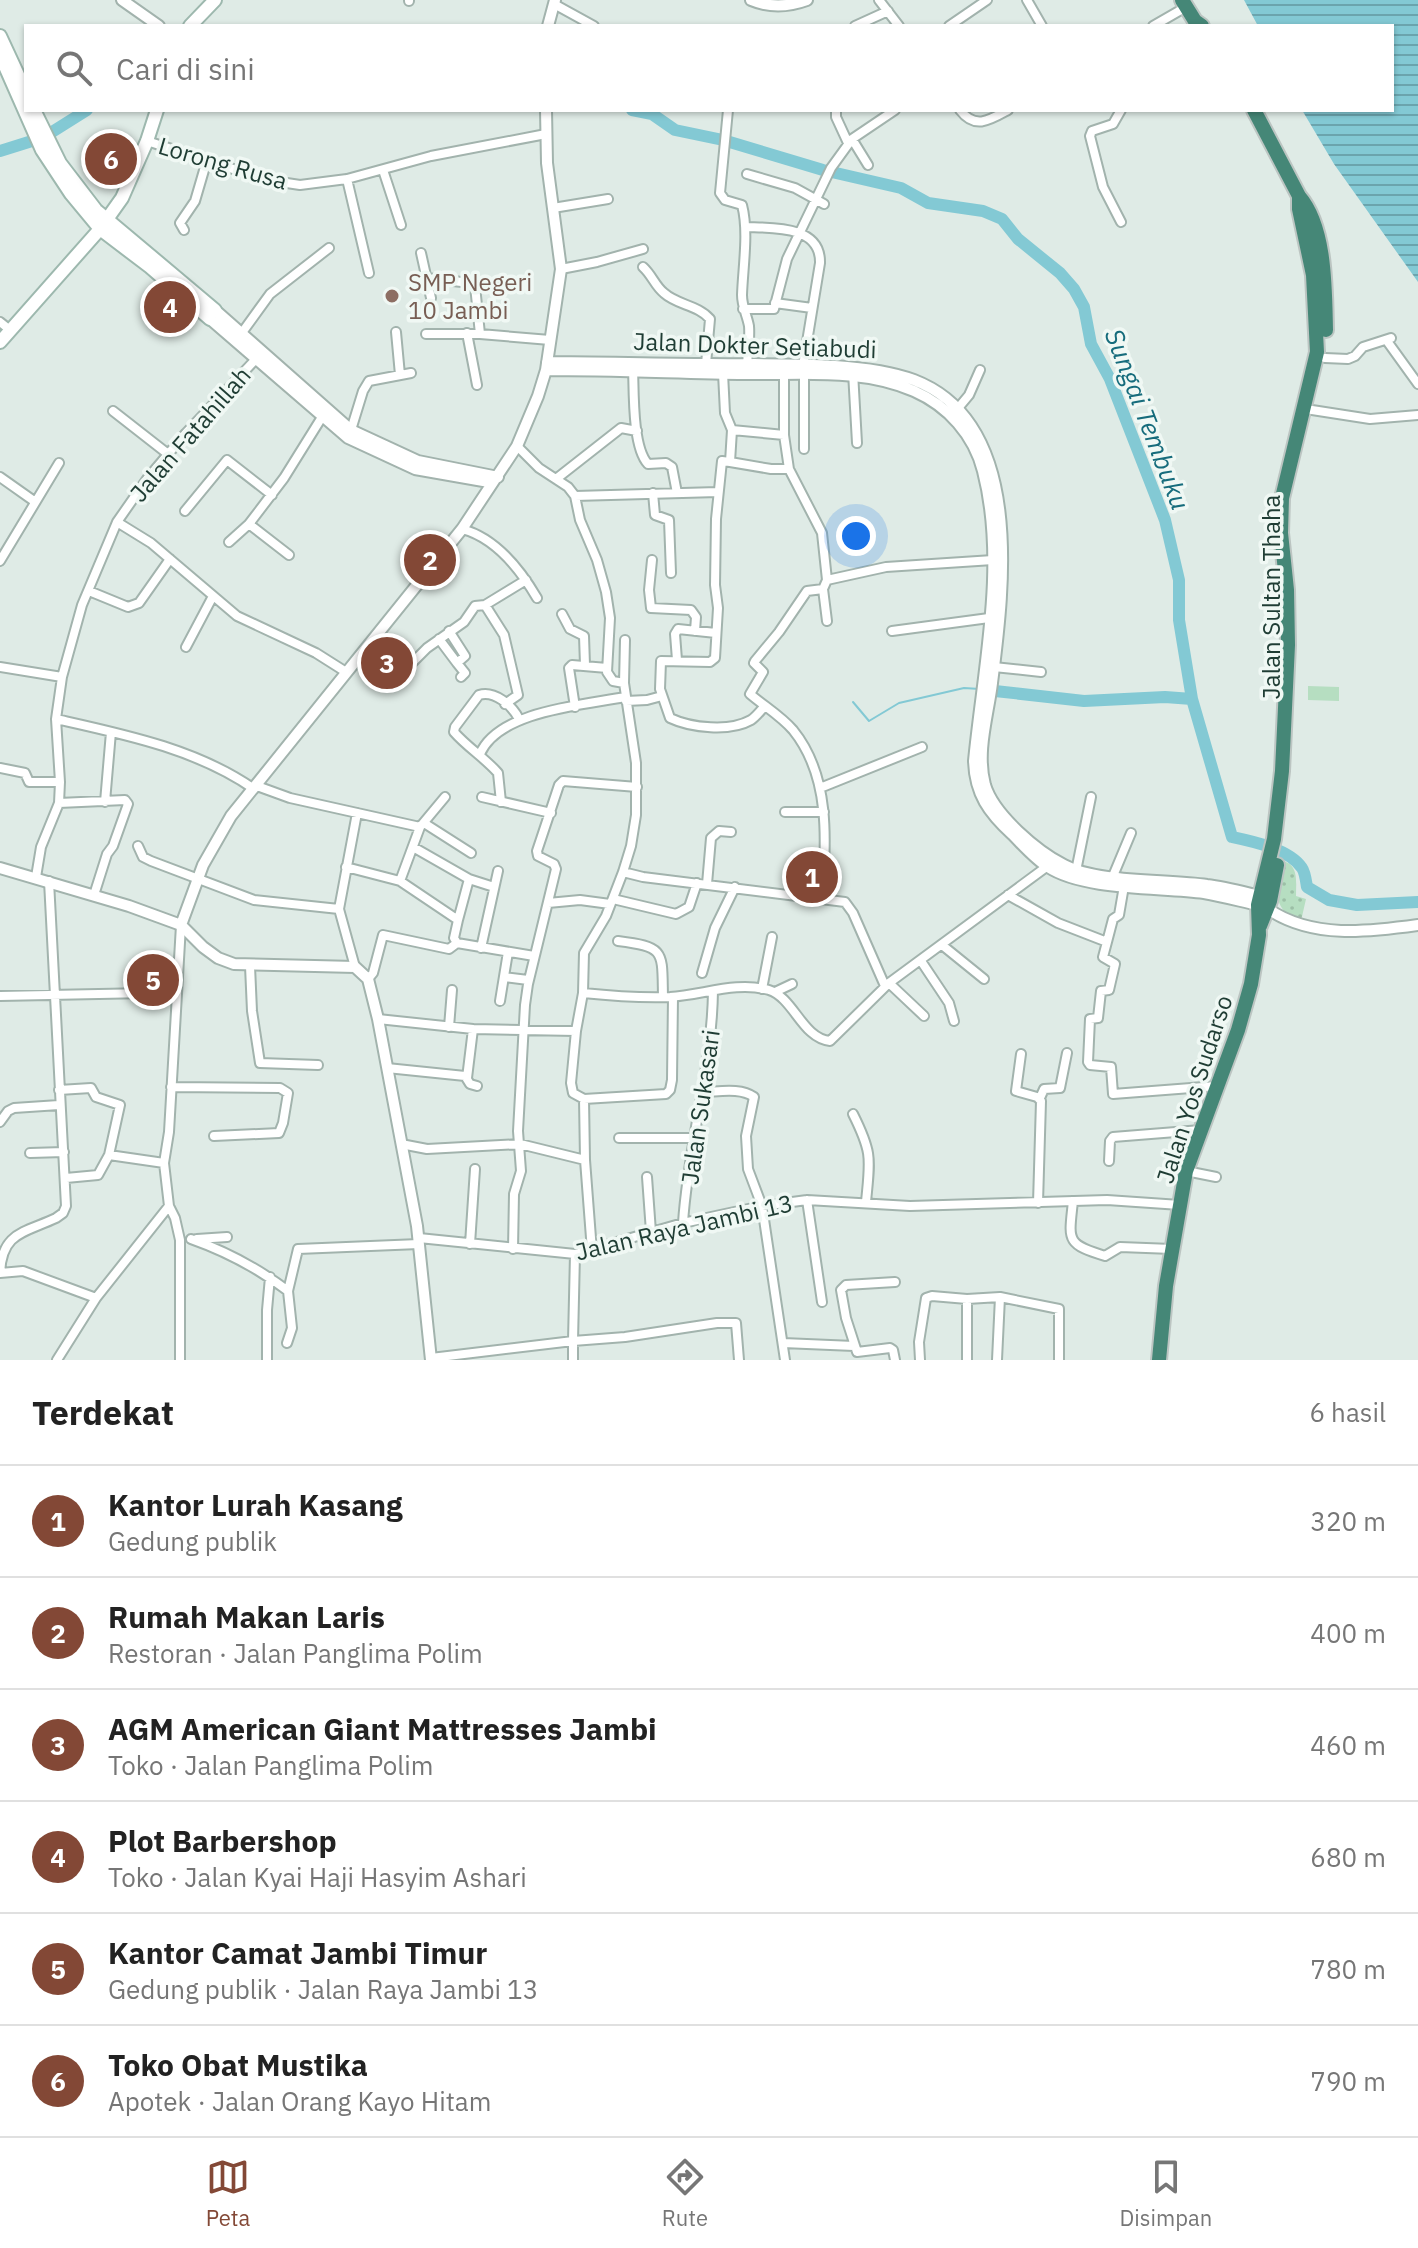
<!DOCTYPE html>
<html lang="id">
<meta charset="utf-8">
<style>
:root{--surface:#fff;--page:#f6f6f6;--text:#222;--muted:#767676;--line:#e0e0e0;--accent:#834836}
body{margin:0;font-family:"IBM Plex Sans",sans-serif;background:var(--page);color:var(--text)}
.you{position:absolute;left:856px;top:536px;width:28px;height:28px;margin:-20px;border:6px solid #fff;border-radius:50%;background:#1a73e8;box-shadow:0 0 0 12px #1a73e833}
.badge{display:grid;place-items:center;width:52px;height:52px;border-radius:50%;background:var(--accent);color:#fff;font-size:26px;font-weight:700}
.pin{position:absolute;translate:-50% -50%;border:4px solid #fff;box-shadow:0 2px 8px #0006}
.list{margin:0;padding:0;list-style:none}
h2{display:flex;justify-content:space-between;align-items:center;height:104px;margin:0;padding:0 32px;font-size:34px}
h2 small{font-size:26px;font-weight:400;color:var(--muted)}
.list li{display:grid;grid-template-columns:52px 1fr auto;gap:24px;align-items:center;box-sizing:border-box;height:112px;padding:0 32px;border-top:2px solid var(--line)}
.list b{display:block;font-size:30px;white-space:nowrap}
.list p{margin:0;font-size:26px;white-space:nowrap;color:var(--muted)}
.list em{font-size:26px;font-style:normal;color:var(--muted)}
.icon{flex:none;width:44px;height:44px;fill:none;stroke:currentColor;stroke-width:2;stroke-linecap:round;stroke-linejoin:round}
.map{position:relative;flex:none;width:1418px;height:1360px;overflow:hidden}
.search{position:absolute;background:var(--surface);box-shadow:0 2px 6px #0004;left:24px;right:24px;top:24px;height:88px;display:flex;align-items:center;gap:20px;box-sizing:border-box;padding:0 28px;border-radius:0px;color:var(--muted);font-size:30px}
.sheet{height:776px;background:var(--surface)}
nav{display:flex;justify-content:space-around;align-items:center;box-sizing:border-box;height:112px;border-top:2px solid var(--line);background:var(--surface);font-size:22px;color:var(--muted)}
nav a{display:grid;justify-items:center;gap:4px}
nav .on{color:var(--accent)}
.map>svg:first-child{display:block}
.grass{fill:url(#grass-dots)}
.garden{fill:#b6dec1}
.water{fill:url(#water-rules)}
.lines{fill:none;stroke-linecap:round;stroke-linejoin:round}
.stream{stroke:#83c9d4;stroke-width:2}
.river{stroke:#83c9d4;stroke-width:12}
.minor-casing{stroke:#a2b3ad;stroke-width:12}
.tertiary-casing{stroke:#a2b3ad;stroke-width:14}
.secondary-casing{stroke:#9db8ae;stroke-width:16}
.trunk-casing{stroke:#bcc5c2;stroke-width:18}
.minor{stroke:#fff;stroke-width:8}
.tertiary{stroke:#fff;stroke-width:10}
.secondary{stroke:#fff;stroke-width:12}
.trunk{stroke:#458777;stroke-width:14}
.education-dot{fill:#8d6e63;stroke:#f0f8f4;stroke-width:3}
.labels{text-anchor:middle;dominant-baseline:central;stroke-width:7;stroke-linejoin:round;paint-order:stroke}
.street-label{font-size:24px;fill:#1f3d34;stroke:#f0f8f4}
.education-label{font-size:24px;fill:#785e54;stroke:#f0f8f4;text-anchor:start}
.water-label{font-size:26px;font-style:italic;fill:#166c7c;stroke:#f0f8f4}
</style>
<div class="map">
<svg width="1418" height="1360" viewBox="0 0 1418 1360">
<defs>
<pattern id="grass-dots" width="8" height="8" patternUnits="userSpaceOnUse" patternTransform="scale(2)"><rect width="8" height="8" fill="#b6dec1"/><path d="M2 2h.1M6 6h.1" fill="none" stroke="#9cbfa6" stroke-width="1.8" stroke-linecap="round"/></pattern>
<pattern id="water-rules" width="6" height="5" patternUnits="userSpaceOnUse" patternTransform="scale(2)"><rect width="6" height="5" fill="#83c9d4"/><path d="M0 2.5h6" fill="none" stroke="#6ba4ad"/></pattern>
</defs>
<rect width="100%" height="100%" fill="#dfebe6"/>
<path class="grass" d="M1283,861C1299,865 1296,882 1296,896L1306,899L1301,921C1268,908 1279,890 1283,861Z"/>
<path class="garden" d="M1308,686L1339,687V701L1308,700Z"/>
<path class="water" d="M1244,0H1418V282L1334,164L1302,110H1392V26H1258Z"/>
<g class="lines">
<path class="stream" d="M853,702L869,721L899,703L964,688L980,689"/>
<path class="river" d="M632,110L652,114L675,130L723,140L823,170L901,188L928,203L983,211L1002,219L1018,239L1060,273L1074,289L1084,307L1091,344L1110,379L1165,520L1179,580V620L1192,699L1232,837C1251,841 1290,849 1302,868C1305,872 1306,881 1307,887L1329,900L1357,905L1418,902
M52,132L87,110
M0,151L32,141
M995,691L1084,701L1165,697L1192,699"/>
<g class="minor-casing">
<path id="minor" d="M409,0V1
M879,0L899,26
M1027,0L1042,26
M554,4L594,26
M855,26L888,11
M949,26L987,0
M1153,26L1186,7
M728,110L720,193L725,200L742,205C749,232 743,266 742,295C742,307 747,315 749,326C750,338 748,352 747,364
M836,110V117L848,143
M960,110C975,130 990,120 1008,110
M1121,110L1113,124L1092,131L1090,136L1103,187L1121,222
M852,139L868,165
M147,141L267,180L300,185L347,179L431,156L546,134
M383,170L401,225
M747,174L795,188L824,204
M347,179L369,273
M553,208L608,199
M746,227C772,228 821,225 820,263L803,366
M184,230L180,223L195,201L207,160
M421,253L431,298
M643,267C652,275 655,286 664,293C677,305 698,305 710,319L706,364
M561,269L597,262L643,249
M427,278L470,283L475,286L480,334L550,340
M775,303L812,308
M743,309H774L787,259L831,168L852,139L895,110
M0,322L10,330
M396,332L400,375
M467,333L477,385
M241,334L270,294L329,248
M426,334H480
M1387,341L1418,384
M1325,358L1348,359L1355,356L1363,347L1391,338
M633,367C634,390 632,447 648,464L666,463L672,467L677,493
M784,370V435L789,469L822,533L827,580
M853,372L857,443
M723,373L725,413L732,430
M1312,410L1370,419L1418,415
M113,411L168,454
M954,413L969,395L980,370
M351,430L363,391L369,381L411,373
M517,446L539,468L568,487L575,496L580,520L597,560L606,592L610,618L607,672L613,681L624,683L636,763V815L631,846L623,872L606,916L584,953L583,993L576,1031L571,1083L573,1093L584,1099L666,1094L670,1090L672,1080L673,997
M804,449V374
M730,462L771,469H789
M0,477L34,501
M556,479L621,428L637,431
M653,493L655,515L669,520L671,573
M575,496L718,492
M185,511L227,460L272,495
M117,522L151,543L237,616L316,653L346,672
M462,529C496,538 520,569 537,598
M229,542L249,524
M289,555L249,524L284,478L322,417
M652,560L649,590L651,608L691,610L696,617L695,631
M0,561L59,463
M823,589L827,621
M89,591L128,607L139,603L170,559
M485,605L526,580
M562,614L570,629L584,636L585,665
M892,631L989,618
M373,639L407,668L427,648L464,622L475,606L485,605L504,635L518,695L505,704
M439,639L457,663L465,656L449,631
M186,647L213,596
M677,660L675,634L678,629L716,633
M457,663L465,673L461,677
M0,667L62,677
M994,667L1041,672
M624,683L625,640
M626,701L647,700L662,696
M765,706C761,710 756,717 751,720C730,732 691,728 670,718L660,689L661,661L710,662L715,658L718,608L715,585L716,519L722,461L730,462L732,430L784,435
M575,707L569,668L572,665L607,668
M56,719C123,734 197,749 254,789
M480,754C498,711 583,705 625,697
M0,768L25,773L29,782H60
M257,786L290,798L420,827
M820,788L922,747
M482,797L551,813
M105,802L111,732
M501,802L498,773C485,758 467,747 454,732L455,727L479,695C494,690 512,705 519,719
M59,803L125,800L128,804L113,846L107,854L94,895
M785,812H824
M424,823L471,853
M138,846L143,857L151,861L254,900L339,909L357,813
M413,847L469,879L494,887
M346,867L400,881L458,920L454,938L457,943L534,956
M1076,871L1091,797
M623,872L643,877L845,902L853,913L885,986
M1113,876L1131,833
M36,877L41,847L59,803L60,782L56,719L62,677L82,605L117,522L147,479L186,433L256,359
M400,881L420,827L445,797
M707,884L711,838L719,831L731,832
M1008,895L1058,923L1107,942L1103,957L1115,964L1109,990L1101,991L1098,1018L1090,1019L1088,1062L1090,1065L1111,1067L1113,1094L1217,1086
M822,897C826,841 831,777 793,730C781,716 764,706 750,694L763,672L754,663L755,661L779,632L807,591L823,589L827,580L886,567L993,560
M613,899L676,914L689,907L697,883
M548,903L580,900L610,904
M339,909L355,967
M458,920L469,879
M618,941C666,947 662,951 663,997
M1107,942L1113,919L1119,915L1124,886
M942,945L984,979
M481,948L498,871
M921,961L949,1003L954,1021
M250,966L252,1011L260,1063L318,1065
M702,973L715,928L735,887
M504,977L528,980
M368,979L373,973L383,935L449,949L457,943
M889,983L924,1016
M762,989L772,937
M775,992L792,984
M583,993C612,996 641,998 670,997C703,995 736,981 769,990C794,998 802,1038 830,1041L889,983L1049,865
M0,996L148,993L175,997
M500,1001L508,952
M378,1019L473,1029L576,1031
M449,1027L452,990
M1021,1054L1016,1091L1037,1097L1041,1101L1038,1203
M387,1068L465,1076L470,1084L477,1086
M467,1078L473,1029
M171,1087L280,1088L288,1093L283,1123L279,1133L214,1136
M59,1090L91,1088L96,1097L120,1105L109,1155L164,1163
M701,1092C718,1092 740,1087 754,1097L746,1136L748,1169L762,1206L785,1360
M1040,1098L1044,1089L1060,1088L1067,1053
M584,1099L585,1160L592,1251
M853,1114C873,1154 870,1159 866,1202
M0,1122L8,1111L14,1108L59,1105
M619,1138H696
M401,1144L427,1149L520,1144L585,1160
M30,1153L64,1152
M1109,1161L1110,1141L1113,1137L1201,1130
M1186,1171L1216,1177
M647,1177L651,1232
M66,1178L98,1175L109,1155
M807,1200L822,1302
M1073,1201C1069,1240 1065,1244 1105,1256L1120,1247L1172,1249
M683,1223C688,1144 712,1069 713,991
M419,1238L575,1254L683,1223L762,1206L807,1200L910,1206L1107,1200L1180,1205
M191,1239C225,1251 259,1269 288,1291
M197,1239L227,1237
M470,1244L475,1169
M513,1249L514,1194L521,1171L518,1131L525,1005L528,984L556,869L554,864L538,856L537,851L559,785L563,781L637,787
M575,1254L573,1341L625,1337L717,1323H736L739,1360
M0,1273C2,1232 24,1233 56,1218L63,1213L66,1206L49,881
M0,1273L23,1271L96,1298
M895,1282L846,1285L841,1290L846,1318L857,1352L890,1348L893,1350L895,1360
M967,1299V1360
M287,1343L292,1328L288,1291L298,1249L419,1244
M783,1343L854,1346
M431,1358L573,1341V1360
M57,1360L96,1298L169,1206
M180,1360V1240L175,1218L169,1206L164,1163L169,1132L181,925
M267,1360V1310L270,1277
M920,1360L919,1342L926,1298L932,1296L967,1299L1000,1297L1059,1309V1360
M997,1360L1000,1297"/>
</g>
<g class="tertiary-casing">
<path id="tertiary" d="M122,0L159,26
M751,0C770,8 788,7 807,0
M548,26L555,0
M215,310L351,430L418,461L498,477
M210,319L348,438L415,469L489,482
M547,362C601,362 656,364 710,364C768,365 860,360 914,380C1026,423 1004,588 992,683C988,716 976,752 985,785C994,815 1037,851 1064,865C1097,883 1168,879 1207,885C1225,887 1243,892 1260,896
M546,370C613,370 679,373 746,374C802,375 862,368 914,391C948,406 974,435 983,471C1007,564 983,668 974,761C975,794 989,813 1012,834C1023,845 1035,859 1048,867C1085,891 1160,887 1204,893C1222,896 1240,901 1258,905
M0,868L129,906L181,925L203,947L218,958L234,964L355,967L368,979L378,1019L417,1226L431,1360
M1268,909C1312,939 1368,932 1418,925
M181,925L203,865L231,816L462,529L517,446L538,396L546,370L561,269L547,163L546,110"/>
</g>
<g class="secondary-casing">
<path id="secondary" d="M190,26L215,0
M0,36L26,92
M0,55L42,150L71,194L100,229L150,267L210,319
M34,110L60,163L96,210L215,310
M0,342L100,229L122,198L147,141L157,110"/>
</g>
<g class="trunk-casing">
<path id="trunk" d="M1182,0L1195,21L1202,26
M1254,110L1299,196C1326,227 1325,290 1326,330
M1260,926L1270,901L1277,865
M1159,1360L1166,1286L1186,1171L1238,1030L1251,984L1259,935L1258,905L1274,839L1282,771L1288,645L1287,590L1281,533L1282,498L1317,352L1313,275L1299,209V196"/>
</g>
<use href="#minor" class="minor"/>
<use href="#tertiary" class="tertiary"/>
<use href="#secondary" class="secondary"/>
<use href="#trunk" class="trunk"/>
</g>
<circle class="education-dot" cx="392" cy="296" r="8"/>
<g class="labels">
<g class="street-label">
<text transform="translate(223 163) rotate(16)">Lorong Rusa</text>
<text transform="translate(755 345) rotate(2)">Jalan Dokter Setiabudi</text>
<text transform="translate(190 434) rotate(-49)">Jalan Fatahillah</text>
<text transform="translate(1271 597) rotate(-90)">Jalan Sultan Thaha</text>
<text transform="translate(1194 1089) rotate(-72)">Jalan Yos Sudarso</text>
<text transform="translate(700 1107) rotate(-82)">Jalan Sukasari</text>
<text transform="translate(684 1227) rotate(-13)">Jalan Raya Jambi 13</text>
</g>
<g class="education-label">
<text x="408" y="282">SMP Negeri<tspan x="408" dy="28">10 Jambi</tspan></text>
</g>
<g class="water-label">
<text transform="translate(1148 419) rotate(69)">Sungai Tembuku</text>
</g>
</g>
</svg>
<div class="you"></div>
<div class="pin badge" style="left:812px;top:877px">1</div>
<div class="pin badge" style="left:430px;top:560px">2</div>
<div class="pin badge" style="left:387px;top:663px">3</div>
<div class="pin badge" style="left:170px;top:307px">4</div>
<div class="pin badge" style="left:153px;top:980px">5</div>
<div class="pin badge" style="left:111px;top:159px">6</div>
<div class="search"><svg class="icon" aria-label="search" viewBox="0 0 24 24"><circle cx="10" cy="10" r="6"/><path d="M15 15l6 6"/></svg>Cari di sini</div>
</div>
<section class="sheet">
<h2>Terdekat<small>6 hasil</small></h2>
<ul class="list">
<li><span class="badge">1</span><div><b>Kantor Lurah Kasang</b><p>Gedung publik</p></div><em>320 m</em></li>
<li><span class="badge">2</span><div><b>Rumah Makan Laris</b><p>Restoran · Jalan Panglima Polim</p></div><em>400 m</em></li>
<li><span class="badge">3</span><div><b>AGM American Giant Mattresses Jambi</b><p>Toko · Jalan Panglima Polim</p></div><em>460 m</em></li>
<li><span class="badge">4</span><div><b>Plot Barbershop</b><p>Toko · Jalan Kyai Haji Hasyim Ashari</p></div><em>680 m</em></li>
<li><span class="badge">5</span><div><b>Kantor Camat Jambi Timur</b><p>Gedung publik · Jalan Raya Jambi 13</p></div><em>780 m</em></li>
<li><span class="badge">6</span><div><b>Toko Obat Mustika</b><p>Apotek · Jalan Orang Kayo Hitam</p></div><em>790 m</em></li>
</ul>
</section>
<nav>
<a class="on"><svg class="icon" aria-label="map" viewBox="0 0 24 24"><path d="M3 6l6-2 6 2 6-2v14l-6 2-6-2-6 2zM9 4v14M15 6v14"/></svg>Peta</a>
<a><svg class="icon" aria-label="directions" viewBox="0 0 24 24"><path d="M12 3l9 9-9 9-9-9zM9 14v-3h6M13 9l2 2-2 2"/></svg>Rute</a>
<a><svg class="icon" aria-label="saved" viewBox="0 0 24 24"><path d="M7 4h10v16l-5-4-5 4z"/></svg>Disimpan</a>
</nav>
